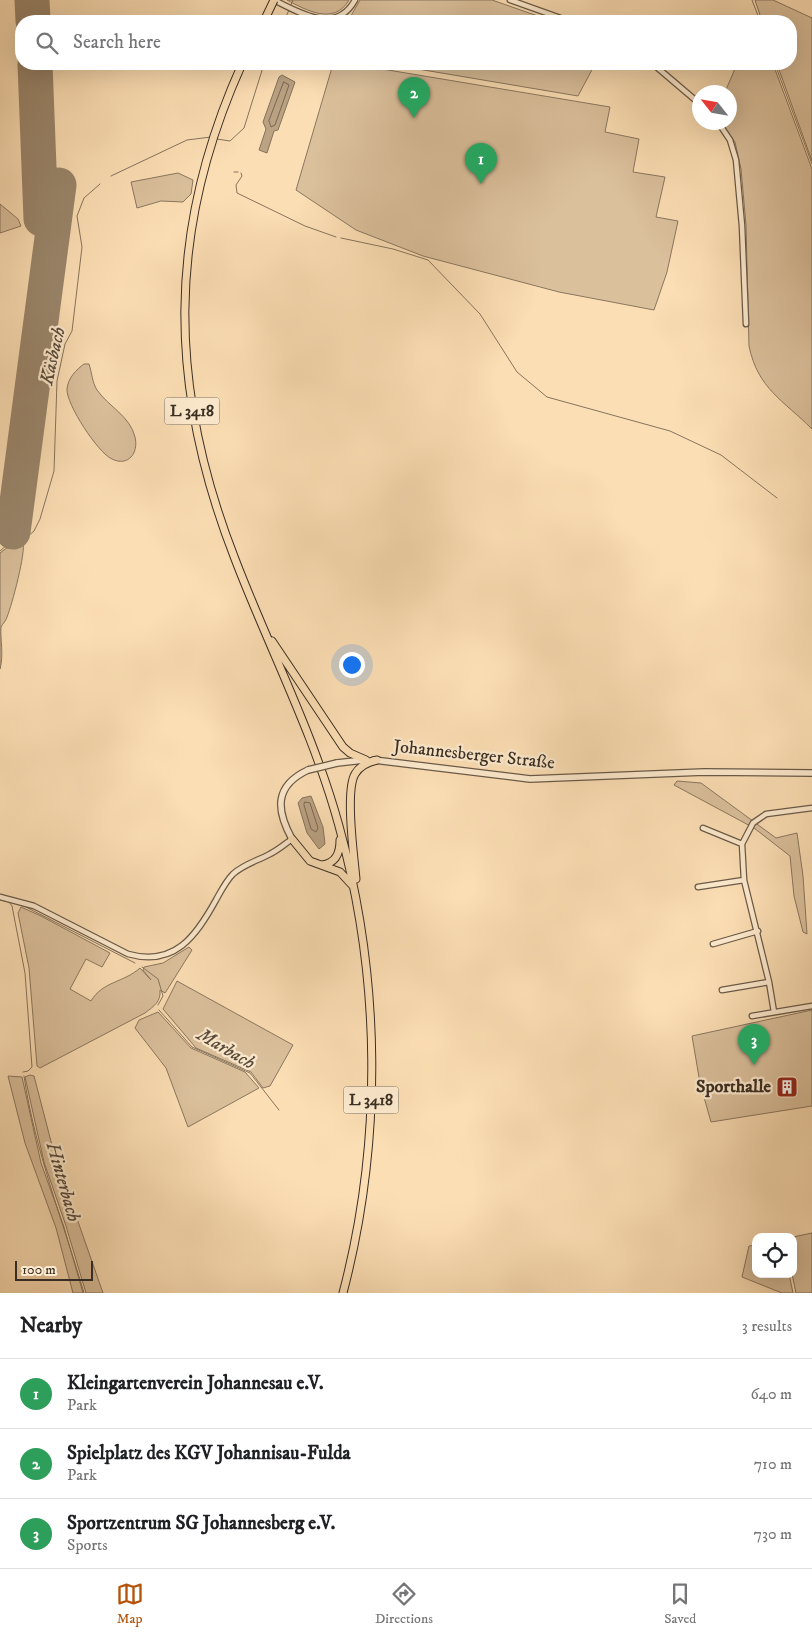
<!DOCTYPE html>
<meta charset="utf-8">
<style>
:root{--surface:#fff;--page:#f2f2f2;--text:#202124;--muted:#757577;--line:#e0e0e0;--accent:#b45309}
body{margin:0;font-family:"IM FELL DW Pica",serif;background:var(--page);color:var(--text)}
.controls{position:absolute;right:15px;bottom:15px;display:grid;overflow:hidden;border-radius:10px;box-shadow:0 5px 20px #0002}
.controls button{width:45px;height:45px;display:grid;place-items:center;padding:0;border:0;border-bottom:1px solid var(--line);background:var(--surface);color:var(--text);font:25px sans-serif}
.compass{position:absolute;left:692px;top:85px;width:45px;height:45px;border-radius:50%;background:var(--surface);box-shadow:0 5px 20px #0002;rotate:301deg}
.scale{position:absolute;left:15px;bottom:12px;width:78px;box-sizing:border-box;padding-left:5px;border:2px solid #392e24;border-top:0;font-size:14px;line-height:18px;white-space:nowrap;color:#392e24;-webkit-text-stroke:4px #fdeace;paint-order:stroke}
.you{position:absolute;left:351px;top:664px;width:18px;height:18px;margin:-12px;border:4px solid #fff;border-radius:50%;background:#1a73e8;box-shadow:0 0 0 8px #1a73e833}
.badge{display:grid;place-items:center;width:32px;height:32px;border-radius:50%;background:var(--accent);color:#fff;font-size:16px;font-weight:700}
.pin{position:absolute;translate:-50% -41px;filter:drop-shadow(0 1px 2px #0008)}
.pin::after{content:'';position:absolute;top:26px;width:18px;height:15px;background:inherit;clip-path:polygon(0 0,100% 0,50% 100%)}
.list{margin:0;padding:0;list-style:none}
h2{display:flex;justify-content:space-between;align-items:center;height:65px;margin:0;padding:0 20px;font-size:21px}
h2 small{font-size:16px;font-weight:400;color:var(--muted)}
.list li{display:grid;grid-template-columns:32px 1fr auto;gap:15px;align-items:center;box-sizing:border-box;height:70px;padding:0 20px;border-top:1px solid var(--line)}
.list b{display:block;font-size:19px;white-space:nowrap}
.list p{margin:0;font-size:16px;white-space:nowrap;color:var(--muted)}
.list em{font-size:16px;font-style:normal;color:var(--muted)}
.icon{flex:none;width:28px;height:28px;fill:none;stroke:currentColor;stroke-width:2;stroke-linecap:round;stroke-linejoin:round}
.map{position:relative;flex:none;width:812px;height:1293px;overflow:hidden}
.search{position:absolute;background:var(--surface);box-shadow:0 5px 20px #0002;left:15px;right:15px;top:15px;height:55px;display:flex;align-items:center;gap:12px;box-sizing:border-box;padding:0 18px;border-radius:20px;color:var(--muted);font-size:19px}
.sheet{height:275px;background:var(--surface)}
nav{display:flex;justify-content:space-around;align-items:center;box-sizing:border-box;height:70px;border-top:1px solid var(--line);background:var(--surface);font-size:14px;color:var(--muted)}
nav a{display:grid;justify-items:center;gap:2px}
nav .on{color:var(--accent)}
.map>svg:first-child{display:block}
.green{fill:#dbc09c;stroke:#8a7760}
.water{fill:#baa283;stroke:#86745d}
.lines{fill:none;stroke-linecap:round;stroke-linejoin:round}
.shore{stroke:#7a6854;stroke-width:1}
.stream{stroke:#86745d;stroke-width:1}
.runway{stroke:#9a866c;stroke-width:35}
.minor-casing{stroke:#6a5a48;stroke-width:7}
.tertiary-casing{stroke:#6a5a48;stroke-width:8}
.primary-casing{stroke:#392e24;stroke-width:9}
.minor{stroke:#fdeace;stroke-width:4.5}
.tertiary{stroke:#fdeace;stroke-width:5.5}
.primary{stroke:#fcdeb4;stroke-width:7}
.tertiary-bridge-casing{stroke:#6a5a48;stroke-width:8;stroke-linecap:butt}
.primary-bridge-casing{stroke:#392e24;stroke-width:9;stroke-linecap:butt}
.tertiary-bridge{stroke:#fdeace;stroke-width:5.5}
.primary-bridge{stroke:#fcdeb4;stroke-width:7}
.labels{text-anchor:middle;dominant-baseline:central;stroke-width:4.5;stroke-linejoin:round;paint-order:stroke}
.shield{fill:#fdeace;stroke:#746657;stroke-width:1}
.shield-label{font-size:16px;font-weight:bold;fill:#392e24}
.street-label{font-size:18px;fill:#392e24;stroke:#fdeace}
.poi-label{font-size:18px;font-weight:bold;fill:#392e24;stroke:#fdeace;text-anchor:end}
.water-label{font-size:19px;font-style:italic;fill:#594b3c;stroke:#fdeace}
</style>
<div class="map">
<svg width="812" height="1293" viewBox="0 0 812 1293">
<rect width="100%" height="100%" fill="#fcdeb4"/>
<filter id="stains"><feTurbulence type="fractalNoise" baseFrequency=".004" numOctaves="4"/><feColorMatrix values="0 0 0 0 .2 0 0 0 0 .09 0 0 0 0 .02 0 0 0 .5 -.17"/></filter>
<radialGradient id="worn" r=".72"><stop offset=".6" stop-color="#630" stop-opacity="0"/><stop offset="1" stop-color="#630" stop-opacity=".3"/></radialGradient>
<path class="green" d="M287,0H349C334,26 306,10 287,0Z
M360,0H492L552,21H348Z
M755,0H773L812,18V161L777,64H791V21H762Z
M333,64H352L610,107L605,132L639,139L633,172L665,177L656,217L678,221L667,272L654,310L559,292L423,256L356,230L296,190Z
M388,64H595L578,96Z
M737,64H773L812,169V429C783,400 758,389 749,346L746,225L741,169L735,142L721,123L730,122V92H725Z
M178,173L193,180L191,194L183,202L161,201L137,208L131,182Z
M0,204L18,219L21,226L0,233Z
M84,364H89C92,373 92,382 97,390C109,407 130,416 135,437C139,453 128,467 112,459C98,453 66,404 67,389C68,378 76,370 84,364Z
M23,542C26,552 12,605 7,617C6,621 3,623 1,627C0,639 4,655 0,669V553L8,547Z
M677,781L701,783L776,838L797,833L803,876L807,934L803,932L794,896L790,856L754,828L674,785Z
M21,907L41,916L110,953L102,967L86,959L70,989L91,1001C103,981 123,983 140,968L151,980L143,970L144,967L163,963L189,947L192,950L167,990L165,993L160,990C161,1002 154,1006 145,1013L40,1068L37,1066L29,968L18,913Z
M177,981L293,1045L270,1086L263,1088L251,1072L196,1048L163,1009Z
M812,1010V1106L711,1122L700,1083L692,1036Z
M158,1012L191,1048L245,1072L259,1088L188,1127L166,1068L135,1028L139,1020Z
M30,1075L34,1076L54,1153L103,1293H86L66,1226L44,1162L25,1077Z
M8,1076L22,1077L41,1163L64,1227L83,1293H73L56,1228L25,1143Z
M812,1233V1293H796L792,1274L793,1237Z
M756,1245V1274H789L793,1293H782L742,1277L749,1246Z"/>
<path class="water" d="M282,75L295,82L278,130L274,131L267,153L259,150L266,129L263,122L279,77Z
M311,796L323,827L325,844L319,849L307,833L298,803L302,798Z"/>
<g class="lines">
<path class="shore" d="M284,82L289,85L275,125L271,127L269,121Z
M305,802L310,803L318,828L316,832L311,829L304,805Z"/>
<path class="stream" d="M752,0L760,21
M290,7L293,0
M284,21L289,10
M775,64L812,164
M217,139L230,141L244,128L264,64
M234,172H238
M241,173L242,176L236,185L237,193L305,226L336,237
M111,176L187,140L211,137
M341,238L393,249L428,260L480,314L517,372L547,397L670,431L721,455L777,498
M27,537L34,531L40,519L54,471L57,381L65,344L72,331L82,247L77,216L84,198L100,184
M0,551L7,545L23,540
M0,900L9,902L12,906L25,973L32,1067L28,1071L23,1072
M20,904L135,963
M142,967L158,979L163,996L158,1005
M159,1010L192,1047L250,1073L279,1110
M24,1076C35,1151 63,1221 84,1293"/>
<path class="runway" d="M32,0L33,21
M35,64L41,219
M13,532L59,185"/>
<g class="minor-casing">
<path id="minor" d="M274,0C300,13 336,35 355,0
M510,0L569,21
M653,64L700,104
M718,122L730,140L736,160L742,226L746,324
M703,828L742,844
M698,887L744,880
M0,897L34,906L128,954C175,967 196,936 216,900C221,891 226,881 233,874C244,864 257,861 270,854C278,850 285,844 292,839
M713,944L758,931
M722,990L769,982
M774,1012L769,982L744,880L742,844L753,823L766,814L812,808
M752,1016L812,1006"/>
</g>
<g class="tertiary-casing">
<path id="tertiary" d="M374,760L530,779L704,772L812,773
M337,763L364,760
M292,839C276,810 274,786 308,770"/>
</g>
<g class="primary-casing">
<path id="primary" d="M242,64C166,232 168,388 235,559C269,648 314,734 339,826C381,978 383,1140 343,1293
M272,641L343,747L350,753L366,760
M292,839L310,861L340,872L353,886
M322,865C336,863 340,853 340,840
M356,879C354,857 345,791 355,774C360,765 368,762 377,760"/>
</g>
<use href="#minor" class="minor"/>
<use href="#tertiary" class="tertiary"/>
<use href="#primary" class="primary"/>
<g class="tertiary-bridge-casing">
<path id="tertiary-bridge" d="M308,770L337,763"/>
</g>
<g class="primary-bridge-casing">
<path id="primary-bridge" d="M264,21L274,0"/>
</g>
<use href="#tertiary-bridge" class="tertiary-bridge"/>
<use href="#primary-bridge" class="primary-bridge"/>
</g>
<defs>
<g id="building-square" transform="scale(1.125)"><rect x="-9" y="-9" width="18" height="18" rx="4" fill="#8f2418" stroke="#fdeace"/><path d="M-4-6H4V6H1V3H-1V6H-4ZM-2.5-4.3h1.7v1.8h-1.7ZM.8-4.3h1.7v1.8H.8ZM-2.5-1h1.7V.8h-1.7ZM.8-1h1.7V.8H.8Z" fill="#fff"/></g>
</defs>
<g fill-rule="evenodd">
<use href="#building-square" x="787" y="1087"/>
</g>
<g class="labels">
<g class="shield">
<rect x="164.5" y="397.5" width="55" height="27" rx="4"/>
<rect x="343.5" y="1086.5" width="55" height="27" rx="4"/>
</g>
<g class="shield-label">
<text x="192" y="411">L 3418</text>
<text x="371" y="1100">L 3418</text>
</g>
<g class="street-label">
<text transform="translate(474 755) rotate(6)">Johannesberger Straße</text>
</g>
<g class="poi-label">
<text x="771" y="1087">Sporthalle</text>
</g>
<g class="water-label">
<text transform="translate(53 356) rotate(-77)">Käsbach</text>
<text transform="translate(226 1049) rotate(30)">Marbach</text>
<text transform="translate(63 1182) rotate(74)">Hinterbach</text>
</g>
</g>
<rect width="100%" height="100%" filter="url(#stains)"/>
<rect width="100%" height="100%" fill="url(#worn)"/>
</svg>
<div class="controls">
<button><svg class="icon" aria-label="locate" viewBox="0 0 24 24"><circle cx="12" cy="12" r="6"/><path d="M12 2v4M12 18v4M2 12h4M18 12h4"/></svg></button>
</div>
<svg class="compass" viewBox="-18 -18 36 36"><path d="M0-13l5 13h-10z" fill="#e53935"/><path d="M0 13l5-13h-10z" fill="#757577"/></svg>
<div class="scale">100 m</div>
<div class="you"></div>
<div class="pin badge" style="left:481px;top:184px;background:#2e9e5b">1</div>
<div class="pin badge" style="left:414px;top:118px;background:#2e9e5b">2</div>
<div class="pin badge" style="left:754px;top:1065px;background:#2e9e5b">3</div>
<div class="search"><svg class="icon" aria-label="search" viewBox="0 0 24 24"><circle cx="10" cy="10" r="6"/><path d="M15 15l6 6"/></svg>Search here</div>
</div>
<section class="sheet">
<h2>Nearby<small>3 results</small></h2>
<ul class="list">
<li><span class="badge" style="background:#2e9e5b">1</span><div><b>Kleingartenverein Johannesau e.V.</b><p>Park</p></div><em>640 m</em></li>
<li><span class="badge" style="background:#2e9e5b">2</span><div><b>Spielplatz des KGV Johannisau-Fulda</b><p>Park</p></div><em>710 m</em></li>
<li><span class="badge" style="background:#2e9e5b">3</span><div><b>Sportzentrum SG Johannesberg e.V.</b><p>Sports</p></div><em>730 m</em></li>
</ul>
</section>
<nav>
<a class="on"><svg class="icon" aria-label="map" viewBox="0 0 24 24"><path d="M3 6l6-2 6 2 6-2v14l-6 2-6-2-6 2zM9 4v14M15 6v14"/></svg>Map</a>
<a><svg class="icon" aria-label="directions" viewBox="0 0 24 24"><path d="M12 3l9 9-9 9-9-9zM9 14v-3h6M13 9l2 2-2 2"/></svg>Directions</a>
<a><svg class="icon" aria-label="saved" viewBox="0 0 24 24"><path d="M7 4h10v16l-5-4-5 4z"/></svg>Saved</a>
</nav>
